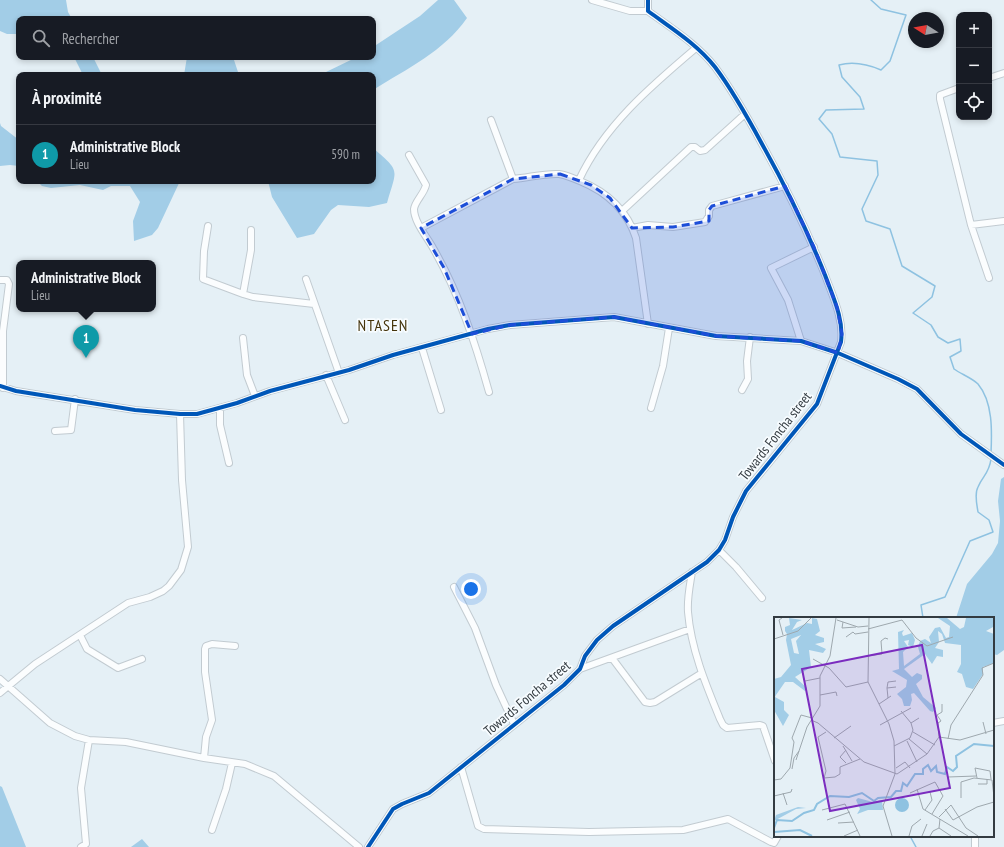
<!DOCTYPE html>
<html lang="fr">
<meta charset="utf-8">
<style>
:root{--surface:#171b24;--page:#242831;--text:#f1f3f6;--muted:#9ea1a6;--line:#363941;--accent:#717a80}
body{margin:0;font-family:"PT Sans Narrow",sans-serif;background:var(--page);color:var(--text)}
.controls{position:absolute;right:12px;top:12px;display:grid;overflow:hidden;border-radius:8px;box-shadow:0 2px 6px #0003}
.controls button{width:36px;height:36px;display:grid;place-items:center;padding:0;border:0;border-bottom:1px solid var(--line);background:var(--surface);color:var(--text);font:20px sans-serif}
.compass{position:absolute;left:908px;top:12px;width:36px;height:36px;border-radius:50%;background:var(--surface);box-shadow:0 2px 6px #0003;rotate:281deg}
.you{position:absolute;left:471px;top:589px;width:14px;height:14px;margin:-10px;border:3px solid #fff;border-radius:50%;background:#1a73e8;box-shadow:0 0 0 6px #1a73e833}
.badge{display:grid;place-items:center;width:26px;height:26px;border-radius:50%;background:var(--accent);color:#fff;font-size:13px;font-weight:700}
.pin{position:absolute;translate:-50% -33px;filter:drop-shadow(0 1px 2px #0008)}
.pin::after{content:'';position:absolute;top:21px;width:14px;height:12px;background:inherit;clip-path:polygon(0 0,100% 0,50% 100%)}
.popup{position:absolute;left:16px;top:260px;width:140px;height:52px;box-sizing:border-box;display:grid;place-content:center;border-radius:8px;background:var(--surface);filter:drop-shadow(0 1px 3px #0005);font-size:13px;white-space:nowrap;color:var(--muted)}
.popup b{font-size:15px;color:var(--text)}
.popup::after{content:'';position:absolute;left:50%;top:100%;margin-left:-8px;border:8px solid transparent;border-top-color:var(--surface)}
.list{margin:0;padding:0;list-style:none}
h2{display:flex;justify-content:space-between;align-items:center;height:52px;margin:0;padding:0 16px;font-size:17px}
h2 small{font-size:13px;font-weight:400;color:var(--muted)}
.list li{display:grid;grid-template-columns:26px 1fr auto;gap:12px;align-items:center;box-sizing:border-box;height:60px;padding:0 16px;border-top:1px solid var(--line)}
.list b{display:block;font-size:15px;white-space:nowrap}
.list p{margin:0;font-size:13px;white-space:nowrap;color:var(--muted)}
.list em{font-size:13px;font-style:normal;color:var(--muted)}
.icon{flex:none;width:22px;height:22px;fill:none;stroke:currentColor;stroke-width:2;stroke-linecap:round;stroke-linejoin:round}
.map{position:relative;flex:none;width:1004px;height:847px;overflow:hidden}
.search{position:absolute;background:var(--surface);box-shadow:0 2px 6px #0003;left:16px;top:16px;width:360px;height:44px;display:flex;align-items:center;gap:10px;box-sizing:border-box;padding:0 14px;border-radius:8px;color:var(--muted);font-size:15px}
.panel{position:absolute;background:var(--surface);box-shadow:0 2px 6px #0003;left:16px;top:72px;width:360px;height:112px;border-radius:8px}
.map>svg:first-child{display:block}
.forest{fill:#a2cde7}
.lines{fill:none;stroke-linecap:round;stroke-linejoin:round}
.stream{stroke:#8ec2e1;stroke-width:1.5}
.minor-casing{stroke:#c2cbd1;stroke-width:8}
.minor{stroke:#fbfdfe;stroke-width:6}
.cycleway-casing{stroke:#f7fcff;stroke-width:6}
.cycleway{stroke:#0057b8;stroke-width:4}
.marked{fill:#1d4ed8;fill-opacity:0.2;stroke:#1d4ed8;stroke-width:3;stroke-dasharray:8 5;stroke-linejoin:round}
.labels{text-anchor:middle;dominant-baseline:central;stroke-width:3.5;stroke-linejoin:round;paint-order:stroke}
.street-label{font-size:14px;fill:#333b41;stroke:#f7fcff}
.quarter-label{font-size:16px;letter-spacing:1px;fill:#44340b;stroke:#f7fcff}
.inset-river{fill:none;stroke:#8ec2e1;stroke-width:2}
.inset-road{fill:none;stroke:#9ea8ae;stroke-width:1}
.view{fill:#7b2cbf;fill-opacity:0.15;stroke:#7b2cbf;stroke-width:2}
.inset-edge{fill:none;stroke:#333b41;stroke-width:2}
</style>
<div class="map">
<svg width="1004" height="847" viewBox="0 0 1004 847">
<rect width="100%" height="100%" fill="#e5f0f6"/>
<path class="forest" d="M0,0H66L68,12L72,19H19V34H7L0,31Z
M438,0H454L467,18C443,52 408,68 373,90V75H314L326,72L357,57H373V47L420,16Z
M74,57H93L102,75H83Z
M187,57H233L239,75H184Z
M0,123L1,126L19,140V166L10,165L0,166Z
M373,148C401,172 397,168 387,203L369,207L338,205L331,210L314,234L297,238L272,197L268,181H373Z
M37,181H180L158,228L152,235L134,241L133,221L140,202L130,186H111L103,190L80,185L51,188L42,186Z
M1004,477V650L997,655L993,654V618H956L967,584L992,554L998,543L1000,521L998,501L1001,479Z
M0,786L2,787L26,847H0Z
M142,839L149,847H131Z"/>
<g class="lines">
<path class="stream" d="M871,0L881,9L906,15L890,61L881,70C867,64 854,61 839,65L842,77L860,97L864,109L826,110L819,119L832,134L840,157L877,161L878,175L862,209L866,221L890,229L902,266L935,286L932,297L913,313L931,325L938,337L948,343L960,339L961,351L950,357L954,369C961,374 972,378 978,384C993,402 992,431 991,453
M923,618L921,605L945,597L970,541L993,532L989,520L978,512C977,505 974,494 978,487C983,475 989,474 991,459
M910,836L916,847"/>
<g class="minor-casing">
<path id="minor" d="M592,0L630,11H648
M989,78L1004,73
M959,88L940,95V99L971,225L989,278
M491,120L513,179C528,178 544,173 559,174C566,175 573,178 580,181C607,192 627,210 636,238L648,324
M409,155L426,185C424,194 415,201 414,209C414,222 427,237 433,248C459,293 475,342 489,392
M579,180C604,126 651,86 696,48
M622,211L691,147H695L700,151L705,150L745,114
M971,225L1004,221
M208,226L204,251L203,279L243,294
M421,228L513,179
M632,228L648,225L673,227L705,222L709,216V210L712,206L785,186
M251,230V250L243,294L253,297L314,304
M306,279L339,373
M0,280H7L9,284L3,331V388
M243,338L247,375L255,396
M801,341L788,300L771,268L814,247
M422,348L441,410
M326,375L345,420
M0,386L16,391L135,410L180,414H197L237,403L270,391L349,370L393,355L488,329L510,325L614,317L716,336L801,341L838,353L898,379L917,389L961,434L1004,465
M742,390L748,379L747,361L750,337
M220,408V425L229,463
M651,408L663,366L669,328
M55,431L71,430L75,399
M719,550L736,567L762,598
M692,572C690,585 687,598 688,612C691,649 706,685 720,719L723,725L727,728L760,725L763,726L775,761
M454,587L475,628L496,685L514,724
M80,635L87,649L118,668L142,659
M612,658L645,702L650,703L655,702L702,673
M580,669L690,629
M0,679L50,723L75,736L89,740L126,742L204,758L245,764L274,776L359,847
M0,693L35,664L128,603L150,597L163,591L169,586L181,570L188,547L182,480L180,414
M993,723L1004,721
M204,758L206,737L212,720L205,672V649L206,646L212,644L235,646
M461,767L478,826L484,829L589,832L683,830L728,819L771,842L774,843L778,836
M212,830L226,789L232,763
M975,836V847
M81,847L86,844L81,788L89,740
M368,847L393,809L402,804L429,793L564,685L580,669L585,656L597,640L613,626L707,562L719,550L725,540L733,517L746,491L817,404L841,342C844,319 833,297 825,275C807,230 786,187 762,144C748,118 733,91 715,67C697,44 671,28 648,11V0"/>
</g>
<use href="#minor" class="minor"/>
<g class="cycleway-casing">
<path id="cycleway" d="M0,386L16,391L135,410L180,414H197L237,403L270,391L349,370L393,355L488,329L510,325L614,317L716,336L801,341L838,353L898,379L917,389L961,434L1004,465
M368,847L393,809L402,804L429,793L564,685L580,669L585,656L597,640L613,626L707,562L719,550L725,540L733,517L746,491L817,404L841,342C844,319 833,297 825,275C807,230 786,187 762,144C748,118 733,91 715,67C697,44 671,28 648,11V0"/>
</g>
<use href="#cycleway" class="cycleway"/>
</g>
<path class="marked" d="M560,174L591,185L610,198L632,228L673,227L709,221V210L712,206L785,186L814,247L837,307L842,334L838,353L801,341L716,336L614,317L510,325L472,334L444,268L421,228L513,179Z"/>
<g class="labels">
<g class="street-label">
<text transform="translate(775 436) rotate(-52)">Towards Foncha street</text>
<text transform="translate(527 698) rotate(-40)">Towards Foncha street</text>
</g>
<g class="quarter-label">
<text x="383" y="325">NTASEN</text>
</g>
</g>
<g transform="translate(774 617)">
<rect width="220" height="220" fill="#e5f0f6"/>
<path d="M15,1L28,3L23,5L18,13L33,6L38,7V1L43,2L46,14L41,18L50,21V25L41,27L52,32L49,36L35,33L37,50L21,60L33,71L31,74L19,65H11L2,78L1,80L10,85V93L15,98L9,109L0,93V62L7,60L17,48L12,23L13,17L11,14V10L16,8ZM27,18L22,24L25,37L20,36L17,22ZM164,1H173L186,12L190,10L192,1H219V10L212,14L220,17V46L209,50V57L199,72L192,70L188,57L183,55L187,47V28L171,26L168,17L164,14L165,25L161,31L169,33V40L163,39L158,47L151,37L130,52L138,60L143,56L148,58V62L142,67L149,80L162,91L159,95L156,94L140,76L137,77L138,83L136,89H130L128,82L123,77L132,70L133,63L118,54L125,52L124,15L130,13L128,16L129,19L138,16L141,23L139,30L134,28L135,23L130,24L134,30L129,35L130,49L146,37L144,30L146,24L151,22L157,26L155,20L161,11L166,10L172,21L175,20L176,9ZM84,181L99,185L108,183L109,193H94L83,197L86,192L82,183ZM24,190L32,191L22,192L0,204L2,198Z" fill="#a2cde7" fill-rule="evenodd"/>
<path d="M121 188a7 7 0 1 1 14 0a7 7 0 1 1-14 0Z" fill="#8ec2e1"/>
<path class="inset-river" d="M0,211L3,203L18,204L30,196L40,193L43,187L56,179L75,180L88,176L100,184L104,181L117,180L122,174H127L129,166L133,169L141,157H149V152L154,148L157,154L162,149L163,155L171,157L173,150L179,154L183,150L182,139L200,127L220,129M0,215L26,213L38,219"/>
<path class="inset-road" d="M8,1L5,3L9,18M95,1L94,65L115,107L120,124L121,157L109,189L118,219M63,3L84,10L94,9M69,5L68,11L82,10M94,12L128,3L142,21L153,29L179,20M72,20L79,15L81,17L94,15M0,22L24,14L37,1M93,39L108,37L107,24L111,21L114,22M39,42L55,51L72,70L94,65M29,62L31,64L46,61M113,71L114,65L122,64M46,78L62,75L63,79M114,81L113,71L122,70M105,87L117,79M127,94L137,106M37,103L44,106L90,145L123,157L153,137L165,120L186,123L220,113M209,105L212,117M106,108L137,91M52,115L44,120L52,154L50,161L61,160L66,157V150L86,142M139,115L161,128M165,120L164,106L167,104L163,98L168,95V87M60,121L77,109M135,122L153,137M174,122L177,108L209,58L208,51L220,46M133,124L143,145M69,129L78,144M120,129L136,121L139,113L137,106L145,101M72,133L66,140L72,146M22,143L33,110L46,89V59L56,39L62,1M122,151L131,145L136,151M18,152L20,141L25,134M174,160L202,159M203,161L201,151L216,154L217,162M0,163L7,162L16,151L20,125L18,121L27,98L38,101M204,167H213V162M143,172L149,192L194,219M9,176L13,188M136,176L161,165L169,179L158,197M0,179L17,175L18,172M187,181V165L200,161L218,163L220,180M171,192L179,203L203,190L220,185M48,193L71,187L86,219M151,193L158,183L156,175M165,200L177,188L192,211L204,219M166,202L165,211L177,219M53,203L76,195M64,206L80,205M70,219L84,213M135,219L138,209L147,202M148,219L153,207M156,219L159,214L165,211"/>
<path class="view" d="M148,28L176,171L56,194L28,52Z"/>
<rect width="220" height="220" class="inset-edge"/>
</g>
</svg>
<div class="controls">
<button>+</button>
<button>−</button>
<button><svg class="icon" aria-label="locate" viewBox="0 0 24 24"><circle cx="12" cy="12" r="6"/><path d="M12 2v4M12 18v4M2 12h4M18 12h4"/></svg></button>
</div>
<svg class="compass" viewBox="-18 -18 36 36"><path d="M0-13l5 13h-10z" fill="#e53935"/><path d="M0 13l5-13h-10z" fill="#9ea1a6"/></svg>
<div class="you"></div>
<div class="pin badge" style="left:86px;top:358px;background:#0f9aa8">1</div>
<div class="popup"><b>Administrative Block</b>Lieu</div>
<div class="search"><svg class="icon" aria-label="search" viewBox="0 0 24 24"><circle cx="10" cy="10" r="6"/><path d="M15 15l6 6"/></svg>Rechercher</div>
<section class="panel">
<h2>À proximité<small></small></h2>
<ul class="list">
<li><span class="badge" style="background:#0f9aa8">1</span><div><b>Administrative Block</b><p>Lieu</p></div><em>590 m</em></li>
</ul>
</section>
</div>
